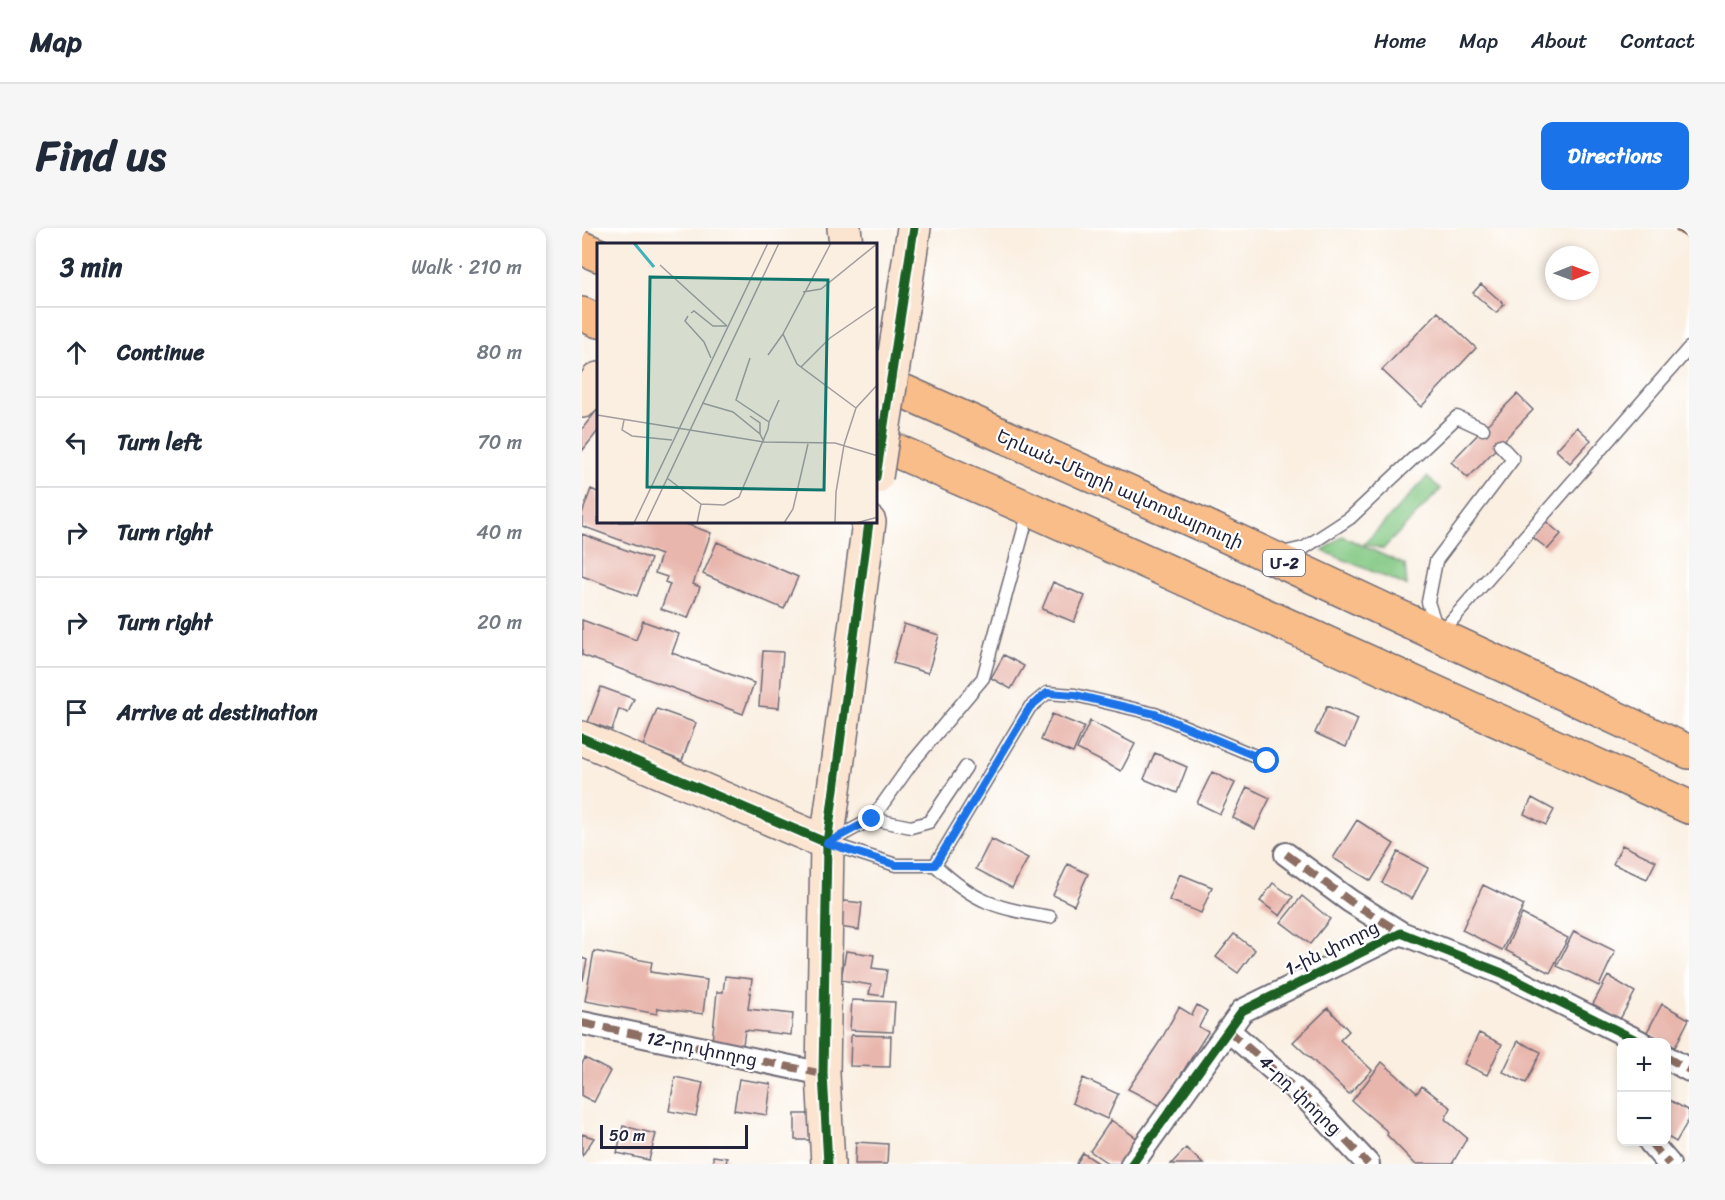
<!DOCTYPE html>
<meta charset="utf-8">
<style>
:root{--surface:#fff;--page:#f6f6f7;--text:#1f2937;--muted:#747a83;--line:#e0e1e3;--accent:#1a73e8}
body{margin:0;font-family:Sriracha,"Noto Sans Armenian",sans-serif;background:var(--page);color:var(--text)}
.controls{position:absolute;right:18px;bottom:18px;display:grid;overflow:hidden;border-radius:12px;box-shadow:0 3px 9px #0003}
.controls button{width:54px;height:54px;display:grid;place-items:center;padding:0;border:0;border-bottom:2px solid var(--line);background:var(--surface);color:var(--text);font:30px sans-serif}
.compass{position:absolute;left:963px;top:18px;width:54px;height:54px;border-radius:50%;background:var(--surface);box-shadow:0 3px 9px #0003;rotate:89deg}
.scale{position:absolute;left:18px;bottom:15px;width:148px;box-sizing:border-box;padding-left:6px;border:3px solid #22223b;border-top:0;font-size:16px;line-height:21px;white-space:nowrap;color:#22223b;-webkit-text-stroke:4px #fff;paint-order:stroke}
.stop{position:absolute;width:18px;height:18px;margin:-14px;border:4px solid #1a73e8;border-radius:50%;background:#fff}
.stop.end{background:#1a73e8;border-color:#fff;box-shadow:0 2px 6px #0008}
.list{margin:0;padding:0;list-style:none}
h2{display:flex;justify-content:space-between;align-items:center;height:78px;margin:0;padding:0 24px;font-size:26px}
h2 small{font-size:20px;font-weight:400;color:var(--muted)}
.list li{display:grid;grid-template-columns:39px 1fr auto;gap:18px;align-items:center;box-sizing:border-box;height:90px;padding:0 24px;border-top:2px solid var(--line)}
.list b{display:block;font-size:22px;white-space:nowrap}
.list em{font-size:20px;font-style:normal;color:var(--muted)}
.icon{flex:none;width:33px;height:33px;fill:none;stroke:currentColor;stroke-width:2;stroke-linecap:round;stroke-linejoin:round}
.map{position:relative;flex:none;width:1107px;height:936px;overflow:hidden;border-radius:12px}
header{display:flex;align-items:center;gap:36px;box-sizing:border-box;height:84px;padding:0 30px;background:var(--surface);border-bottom:2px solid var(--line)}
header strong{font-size:28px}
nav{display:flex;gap:33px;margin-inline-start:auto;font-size:21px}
.intro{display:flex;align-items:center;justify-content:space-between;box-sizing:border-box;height:144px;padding:0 36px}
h1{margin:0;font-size:42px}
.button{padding:15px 27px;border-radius:12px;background:var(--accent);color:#fff;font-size:21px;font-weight:700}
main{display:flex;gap:36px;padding:0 36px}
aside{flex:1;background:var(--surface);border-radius:12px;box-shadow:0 3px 9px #0003}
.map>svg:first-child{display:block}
.green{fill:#82c782;stroke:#52745e;stroke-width:1.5}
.building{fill:#e8b6ac}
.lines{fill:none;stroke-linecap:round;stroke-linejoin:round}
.lane-casing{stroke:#6e6a75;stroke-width:15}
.street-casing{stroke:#6e6a75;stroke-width:26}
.secondary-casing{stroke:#6e6a75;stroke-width:36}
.highway-casing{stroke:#6e6a75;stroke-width:36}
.lane{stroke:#fff;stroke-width:12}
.street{stroke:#fff;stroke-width:22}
.secondary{stroke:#fce5d0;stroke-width:33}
.highway{stroke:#f8bd89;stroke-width:33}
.secondary-bridge-casing{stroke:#6e6a75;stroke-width:36;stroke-linecap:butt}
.secondary-bridge{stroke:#fce5d0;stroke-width:33}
.quiet{stroke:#8d6e63;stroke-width:8;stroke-dasharray:15 8;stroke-linecap:butt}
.cycleway-casing{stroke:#fff;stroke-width:13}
.cycleway{stroke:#1b5e20;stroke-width:9}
.route{stroke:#1a73e8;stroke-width:8}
.labels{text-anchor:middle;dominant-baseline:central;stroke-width:4.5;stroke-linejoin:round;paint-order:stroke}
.shield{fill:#fff;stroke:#646476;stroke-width:1.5}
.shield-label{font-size:16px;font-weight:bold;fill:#22223b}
.street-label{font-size:18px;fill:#22223b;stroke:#fff}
.inset-river{fill:none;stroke:#41b1bb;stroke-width:3}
.inset-road{fill:none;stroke:#a49d9f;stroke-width:1.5}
.view{fill:#0f766e;fill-opacity:0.15;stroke:#0f766e;stroke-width:3}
.inset-edge{fill:none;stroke:#22223b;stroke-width:3}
</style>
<header>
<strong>Map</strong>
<nav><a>Home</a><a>Map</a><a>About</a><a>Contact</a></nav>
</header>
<div class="intro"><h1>Find us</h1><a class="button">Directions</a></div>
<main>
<aside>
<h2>3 min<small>Walk · 210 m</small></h2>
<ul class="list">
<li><svg class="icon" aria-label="ahead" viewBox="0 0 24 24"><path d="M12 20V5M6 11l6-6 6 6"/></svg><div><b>Continue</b></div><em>80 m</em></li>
<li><svg class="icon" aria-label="left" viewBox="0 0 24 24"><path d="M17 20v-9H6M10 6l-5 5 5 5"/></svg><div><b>Turn left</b></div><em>70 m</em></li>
<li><svg class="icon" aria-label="right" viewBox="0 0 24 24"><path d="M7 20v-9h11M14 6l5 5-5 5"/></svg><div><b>Turn right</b></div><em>40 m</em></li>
<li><svg class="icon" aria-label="right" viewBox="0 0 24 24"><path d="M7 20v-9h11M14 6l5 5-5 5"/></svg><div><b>Turn right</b></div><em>20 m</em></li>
<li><svg class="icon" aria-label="arrive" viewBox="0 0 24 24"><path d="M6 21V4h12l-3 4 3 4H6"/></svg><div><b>Arrive at destination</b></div></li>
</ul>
</aside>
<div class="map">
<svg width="1107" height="936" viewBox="0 0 1107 936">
<rect width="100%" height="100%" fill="#fff"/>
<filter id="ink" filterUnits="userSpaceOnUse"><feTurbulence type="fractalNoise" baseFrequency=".0167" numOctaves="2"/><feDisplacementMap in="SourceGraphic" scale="12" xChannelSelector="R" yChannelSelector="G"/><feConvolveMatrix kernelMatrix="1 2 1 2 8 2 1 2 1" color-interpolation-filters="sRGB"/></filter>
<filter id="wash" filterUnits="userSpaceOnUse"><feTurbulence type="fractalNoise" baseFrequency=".008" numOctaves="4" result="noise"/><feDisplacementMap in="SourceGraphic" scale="24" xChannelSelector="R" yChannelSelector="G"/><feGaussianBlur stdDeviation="1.35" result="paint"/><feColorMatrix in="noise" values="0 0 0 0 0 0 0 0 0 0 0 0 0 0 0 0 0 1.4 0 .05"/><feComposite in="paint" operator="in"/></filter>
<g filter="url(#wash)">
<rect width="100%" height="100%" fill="#faefe1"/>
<path class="green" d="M845,249L859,261L801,321L782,316Z
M760,308L823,337L825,358L741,323Z"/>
<g id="blocks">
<path class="building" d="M899,56L922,76L914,85L891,65Z
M856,84L894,120L839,179L800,142Z
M935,166L951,182L886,250L869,234Z
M16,181V203L0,223V201Z
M995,199L1009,212L988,235L974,222Z
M9,261L16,264V294H99L129,305L111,356L118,359L106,390L79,381L88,356L83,354L85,349L73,345L79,327L0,298V286Z
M962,292L979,306L966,321L949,308Z
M0,306L69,331L55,368L0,348Z
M135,314L216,349L202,381L121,346Z
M471,354L503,368L492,394L460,381Z
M0,392L54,412L61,393L97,406L90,425L172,455L161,486L0,427Z
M322,396L357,407L346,445L311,435Z
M181,423L201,424L197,480L177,478Z
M422,427L442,438L429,461L409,450Z
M19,459L52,471L46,485L37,481L30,502L6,494Z
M745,478L776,491L764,519L733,505Z
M75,481L114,495L100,533L61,518Z
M470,486L502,499L491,525L459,512Z
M508,493L553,516L539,543L495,521Z
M573,525L605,539L595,565L562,551Z
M630,544L653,555L638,586L615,575Z
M665,559L688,570L673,601L651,590Z
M950,570L972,582L964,597L942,586Z
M775,592L812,616L789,653L751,630Z
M409,611L446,630L430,660L394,641Z
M1040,617L1074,633L1065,651L1031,636Z
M816,624L846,640L830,671L800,655Z
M486,636L506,646L492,677L471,667Z
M598,646L630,659L619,685L587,672Z
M691,655L711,669L698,688L678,673Z
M901,657L942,677L920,722L880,702Z
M720,668L748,691L728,716L699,694Z
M254,672L280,675L277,702L251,698Z
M940,686L986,710L968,745L923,722Z
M992,703L1033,723L1017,758L975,738Z
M652,706L673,722L656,745L634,729Z
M12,723L70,734L68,744L125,752L121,786L76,780L75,786L3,773Z
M264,723L292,727L290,740L305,742L301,768L287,766L289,757L259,752Z
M0,730L5,732L1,752H0Z
M143,748L170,751L166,781L211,786L209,807L163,802L161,817L130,814L135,764H141Z
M1026,748L1053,764L1038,791L1011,776Z
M270,772L313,774L311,804L268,802Z
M1080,776L1107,791L1093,819L1065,804Z
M615,777L625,783L617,799L626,804L579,878L546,861L580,810L597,779L610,787Z
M746,780L767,803L758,812L790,842L767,866L711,814Z
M897,805L920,816L905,847L882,836Z
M269,807L309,808L308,839L268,838Z
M936,813L959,824L944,855L921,844Z
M3,830L28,843L12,874L0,868V836Z
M800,834L835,865L840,858L869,880L863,891L885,910L870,936H833L805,907L806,904L770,873Z
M93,849L121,855L114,888L87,883Z
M501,850L536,866L525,891L490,875Z
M157,851L189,856L185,887L152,882Z
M1084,870L1107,883V891L1094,914L1084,908Z
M213,886H234V912H213Z
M529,892L560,914L544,936H527L508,923Z
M41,898L74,906L67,932L35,925Z
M0,906L12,910L0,928Z
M274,914L306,916L305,936H273Z
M604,920L621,936H589Z
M501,925L518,936H494Z
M131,928L145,930L144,936H131Z"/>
</g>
</g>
<g filter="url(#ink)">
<use href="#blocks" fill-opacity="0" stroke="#6e6a75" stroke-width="1.5"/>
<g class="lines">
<g class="lane-casing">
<path id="lane" d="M918,217L931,231L854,333L846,374L857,407L1107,120
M700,325L722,320L768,290L875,189L901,201
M290,591L329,599L347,594L384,539
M249,613L290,591L329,536L401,450L447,283
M246,615L314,637H353L448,479L465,465L493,467L573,486L685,533
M353,637C393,675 414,680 468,689"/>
</g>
<g class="street-casing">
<path id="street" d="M704,626L768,673L819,705
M0,795L241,846
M646,802L726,872L786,936
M1084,829L1107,842
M1068,914L1087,936
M550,936L660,783L819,705L920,745L1058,814"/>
</g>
<g class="secondary-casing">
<path id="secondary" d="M262,0L264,16
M320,80L332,0
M0,173L16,151
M0,510L245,615
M246,936L241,846L245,615L287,294"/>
</g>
<g class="highway-casing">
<path id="highway" d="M0,20L16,27
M0,86L16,93
M294,151L621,297L1107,524
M294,214L448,281L1107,579"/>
</g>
<use href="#lane" class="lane"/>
<use href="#street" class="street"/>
<use href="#secondary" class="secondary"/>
<use href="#highway" class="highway"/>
<g class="secondary-bridge-casing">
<path id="secondary-bridge" d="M294,249L320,80"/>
</g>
<use href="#secondary-bridge" class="secondary-bridge"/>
<path class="quiet" d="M1095,0L1107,7
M704,626L768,673L819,705
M0,795L241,846
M646,802L726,872L786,936
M1084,829L1107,842
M1068,914L1087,936"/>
<g class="cycleway-casing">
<path id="cycleway" d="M294,249L332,0
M0,510L245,615
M246,936L241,846L245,615L287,294
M550,936L660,783L819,705L920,745L1058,814"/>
</g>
<use href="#cycleway" class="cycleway"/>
</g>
</g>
<g class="lines" filter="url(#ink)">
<path class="route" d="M290,591L245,615L314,637H353L448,479L465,465L493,467L573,486L685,533"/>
</g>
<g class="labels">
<rect class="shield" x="681" y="322" width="42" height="26" rx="4.5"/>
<g class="shield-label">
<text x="702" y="335">Մ-2</text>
</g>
<g class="street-label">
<text transform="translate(538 261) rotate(24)">Երևան-Մեղրի ավտոմայրուղի</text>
<text transform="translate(750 720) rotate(-26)">1-ին փողոց</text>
<text transform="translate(120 821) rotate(12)">12-րդ փողոց</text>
<text transform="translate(718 867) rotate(44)">4-րդ փողոց</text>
</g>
</g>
<g transform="translate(15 15)">
<rect width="280" height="280" fill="#faefe1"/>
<path class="inset-river" d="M37,0L57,24"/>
<path class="inset-road" d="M234,0L186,91L200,121L259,165M63,22L130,83M206,49L224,46L281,0M94,70L97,68L116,83H130M91,73L88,78L107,99L114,115M171,112L186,91M204,124L233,95L281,62M105,160L136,169L163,191L167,199M0,172L167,199L238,200L281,213M153,173L163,180V191M27,177L25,187L35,193L75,197M172,179L182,157M70,235L104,261L127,262L142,254L171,186L172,179L139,157L153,115M37,280L171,0M49,280L182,0M100,280L104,261M187,280L196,266L211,201M238,280L239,249L247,202L259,165L281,141M259,280L281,274"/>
<path class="view" d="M53,34L231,37L227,247L50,244Z"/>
<rect width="280" height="280" class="inset-edge"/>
</g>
</svg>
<div class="controls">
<button>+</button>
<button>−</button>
</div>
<svg class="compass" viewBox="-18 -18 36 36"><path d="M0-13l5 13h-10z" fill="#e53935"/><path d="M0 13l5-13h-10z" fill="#747a83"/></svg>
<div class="scale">50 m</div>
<div class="stop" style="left:685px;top:533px"></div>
<div class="stop end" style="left:290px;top:591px"></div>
</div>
</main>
